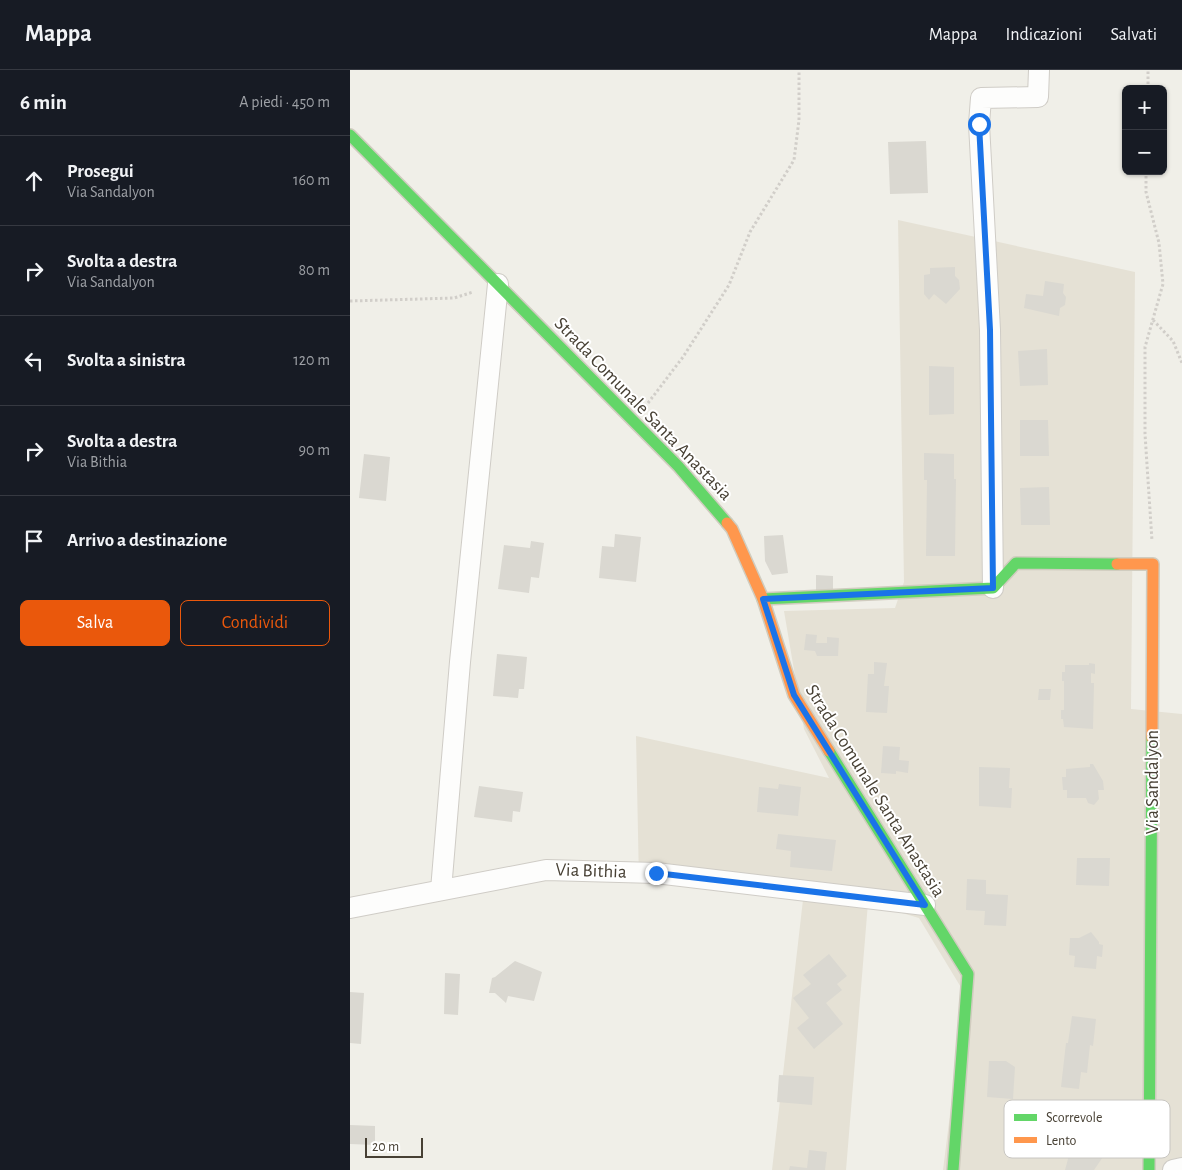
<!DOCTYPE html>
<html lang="it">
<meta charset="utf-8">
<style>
:root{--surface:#171b24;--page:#20242c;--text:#f1f3f6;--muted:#9ea1a6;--line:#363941;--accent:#ea580c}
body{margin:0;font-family:"Alegreya Sans",sans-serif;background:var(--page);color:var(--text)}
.controls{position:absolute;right:15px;top:15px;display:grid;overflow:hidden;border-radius:8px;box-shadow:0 1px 4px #0004}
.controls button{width:45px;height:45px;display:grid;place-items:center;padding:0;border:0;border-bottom:1px solid var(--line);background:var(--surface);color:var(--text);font:25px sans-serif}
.scale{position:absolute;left:15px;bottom:12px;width:58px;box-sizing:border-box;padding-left:5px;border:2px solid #474034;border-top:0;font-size:14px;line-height:18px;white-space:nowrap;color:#474034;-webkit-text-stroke:4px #fff;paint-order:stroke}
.stop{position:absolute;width:15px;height:15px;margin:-11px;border:4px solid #1a73e8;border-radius:50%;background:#fff}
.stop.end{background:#1a73e8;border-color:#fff;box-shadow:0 1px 5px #0008}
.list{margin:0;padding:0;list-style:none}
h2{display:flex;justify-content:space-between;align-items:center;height:65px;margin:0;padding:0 20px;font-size:21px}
h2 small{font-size:16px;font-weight:400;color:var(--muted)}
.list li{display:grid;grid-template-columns:32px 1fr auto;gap:15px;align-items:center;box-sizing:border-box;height:90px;padding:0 20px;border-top:1px solid var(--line)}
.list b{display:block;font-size:19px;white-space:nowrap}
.list p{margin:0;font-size:16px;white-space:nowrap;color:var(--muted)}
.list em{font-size:16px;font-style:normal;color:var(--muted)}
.actions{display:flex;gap:10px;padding:15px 20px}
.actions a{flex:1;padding:11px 0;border:1px solid var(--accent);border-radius:8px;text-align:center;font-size:18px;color:var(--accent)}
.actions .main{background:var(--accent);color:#fff}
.icon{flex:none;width:28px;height:28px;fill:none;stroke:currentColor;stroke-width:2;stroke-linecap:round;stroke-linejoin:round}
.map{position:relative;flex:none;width:832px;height:1100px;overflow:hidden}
header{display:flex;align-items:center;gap:30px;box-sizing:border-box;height:70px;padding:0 25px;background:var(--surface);border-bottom:1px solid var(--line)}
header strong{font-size:24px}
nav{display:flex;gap:28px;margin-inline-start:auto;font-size:18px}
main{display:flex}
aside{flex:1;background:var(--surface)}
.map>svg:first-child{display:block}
.residential{fill:#e5e1d5}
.building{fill:#dad8d1}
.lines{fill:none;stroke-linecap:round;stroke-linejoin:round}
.street-casing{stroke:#cfccc6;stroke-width:22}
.fast-casing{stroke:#d0ccbf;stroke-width:14}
.slow-casing{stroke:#d0ccbf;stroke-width:14}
.path{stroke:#d1cec9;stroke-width:3;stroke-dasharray:2.5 2.5;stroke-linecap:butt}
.street{stroke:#fdfdfc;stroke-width:20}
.fast{stroke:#63d668;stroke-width:11}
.slow{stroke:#ff974d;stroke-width:11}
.route{stroke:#1a73e8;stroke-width:6}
.labels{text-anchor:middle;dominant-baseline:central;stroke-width:4;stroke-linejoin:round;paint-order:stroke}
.street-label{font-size:19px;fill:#474034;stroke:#fff}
.key{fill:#fff;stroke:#c8c6c2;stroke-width:1}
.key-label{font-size:14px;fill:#474034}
</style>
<header>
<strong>Mappa</strong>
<nav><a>Mappa</a><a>Indicazioni</a><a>Salvati</a></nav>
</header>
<main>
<aside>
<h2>6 min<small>A piedi · 450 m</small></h2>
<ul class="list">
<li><svg class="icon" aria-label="ahead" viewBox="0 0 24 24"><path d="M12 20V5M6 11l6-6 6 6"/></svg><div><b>Prosegui</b><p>Via Sandalyon</p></div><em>160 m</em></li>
<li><svg class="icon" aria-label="right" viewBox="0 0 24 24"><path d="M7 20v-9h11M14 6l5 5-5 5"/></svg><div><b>Svolta a destra</b><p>Via Sandalyon</p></div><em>80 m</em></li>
<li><svg class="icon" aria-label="left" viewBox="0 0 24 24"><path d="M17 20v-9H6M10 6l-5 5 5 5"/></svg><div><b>Svolta a sinistra</b></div><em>120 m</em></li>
<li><svg class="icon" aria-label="right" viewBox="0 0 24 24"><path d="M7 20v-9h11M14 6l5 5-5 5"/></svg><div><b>Svolta a destra</b><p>Via Bithia</p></div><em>90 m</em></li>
<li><svg class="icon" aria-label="arrive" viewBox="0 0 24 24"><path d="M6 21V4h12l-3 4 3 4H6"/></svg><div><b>Arrivo a destinazione</b></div></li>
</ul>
<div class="actions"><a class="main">Salva</a><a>Condividi</a></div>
</aside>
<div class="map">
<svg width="832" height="1100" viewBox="0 0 832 1100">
<rect width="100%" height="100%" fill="#f0efe8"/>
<path class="residential" d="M548,150L785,202L781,639L832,644V1100H593L615,924L569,848L518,833L496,1100H422L454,821L289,811L286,666L479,708L454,659L434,541L545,538L554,512Z"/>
<path class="building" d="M576,71L578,123L540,124L538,72Z
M605,197V206L609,210L610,219L596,234L584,224L579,230L574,224V205L580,204V198Z
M695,211L714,214L713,223L716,227L715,235L710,238L709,246L674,238L676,224L693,226Z
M697,279L698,315L670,316L668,281Z
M579,296L604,297V344L579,345Z
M670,350H698L699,386H670Z
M574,383L604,384V409H606L605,486H576L577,410H574Z
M14,384L40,387L36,431L9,428Z
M699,417L700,455H671L670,418Z
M265,464L291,467L286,512L249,508L252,476L264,477Z
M433,465L438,503L422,505L415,491L414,466Z
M181,471L194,473L189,508L181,507L179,523L148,519L154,475L180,478Z
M466,505L483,506V521H466Z
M456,564L467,565L466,573H477V567L489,568L488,586H467L465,581L454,580Z
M147,584L177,587L174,619H169L168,628L143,626Z
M524,592L537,593L534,616H539L537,643L516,642L518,604H524Z
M739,593L745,594V604L741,603V613H744L743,659L714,657L713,649H711V640H714V611H712V602H715V595H739Z
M689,619H701L700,630H688Z
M533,676L550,677L549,690L559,691L558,703L546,701V704L531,703Z
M740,694H743L753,711L754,720H748L749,729L744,735L738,733L736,728H717V720H713L712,707H716V699L740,697Z
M629,697L660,698L659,718H662L661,738L629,736Z
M429,714L451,717L448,746L407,742L409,717L428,719Z
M129,716L173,722L170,742L163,741L162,752L124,747Z
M428,764L486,770L482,801L440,797L441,781L426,779Z
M727,788H760L759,816L726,815Z
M617,809L636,810V824L658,825L656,856L634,855L635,841L616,840Z
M741,862L749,872V874L753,875L752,887L747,886L746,899L724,897L725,886L719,885L720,868H729Z
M479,884L497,906L487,914L492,920L476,933L493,954L464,979L447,958L459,948L443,928L461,914L453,905Z
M165,891L192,902L184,931L158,926L156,933L145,923H139L142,908L145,907Z
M95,903L110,904L108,945L94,944Z
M0,922L14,923L11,974L0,973Z
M722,946L746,949L743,976L740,975L737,1003L731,1002L729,1019L711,1017L716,973H718Z
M639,991H656L665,997L663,1029L637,1027Z
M429,1005L464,1007L462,1035L427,1032Z
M734,1045L740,1058L744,1076L755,1084L744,1100H715L718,1089L709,1057Z
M0,1055L25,1056V1075L0,1074Z
M459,1080L477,1082L475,1100H439L440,1096L457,1098Z"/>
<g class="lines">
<g class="street-casing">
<path id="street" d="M643,518L640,260L629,54L631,28L688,27L689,0
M91,820L110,592L148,214
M0,838L196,800L306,803L575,835
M823,1100L832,1098"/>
</g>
<g class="fast-casing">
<path id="fast" d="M0,65L328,396L377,453
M413,529L643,518L666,493L767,494
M479,681L618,904L603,1100
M799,1100L802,668"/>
</g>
<g class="slow-casing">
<path id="slow" d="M377,453L382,459L413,529L444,625L479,681
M767,494H803L802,668"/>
</g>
<path class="path" d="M798,19V0
M796,101V122L809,173L813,214L795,277V364L802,471
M0,231L104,228L123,222
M803,250L823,271L832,293
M298,333L333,287L379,215L400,162L444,90L449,50V0"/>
<use href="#street" class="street"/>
<use href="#fast" class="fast"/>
<use href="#slow" class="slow"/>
</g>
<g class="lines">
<path class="route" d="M306,803L575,835L444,625L413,529L643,518L640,260L629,54"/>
</g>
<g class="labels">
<g class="street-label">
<text transform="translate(293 339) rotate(46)">Strada Comunale Santa Anastasia</text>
<text transform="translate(802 712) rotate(-90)">Via Sandalyon</text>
<text transform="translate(525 721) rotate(58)">Strada Comunale Santa Anastasia</text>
<text transform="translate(241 801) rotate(2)">Via Bithia</text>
</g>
</g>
<rect x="654" y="1030" width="166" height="58" rx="8" class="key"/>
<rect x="664" y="1044" width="23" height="7" fill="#63d668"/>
<rect x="664" y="1067" width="23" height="6" fill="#ff974d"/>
<g class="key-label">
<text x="696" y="1052">Scorrevole</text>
<text x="696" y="1075">Lento</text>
</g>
</svg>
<div class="controls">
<button>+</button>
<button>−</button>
</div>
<div class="scale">20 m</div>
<div class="stop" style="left:629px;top:54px"></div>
<div class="stop end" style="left:306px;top:803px"></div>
</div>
</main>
